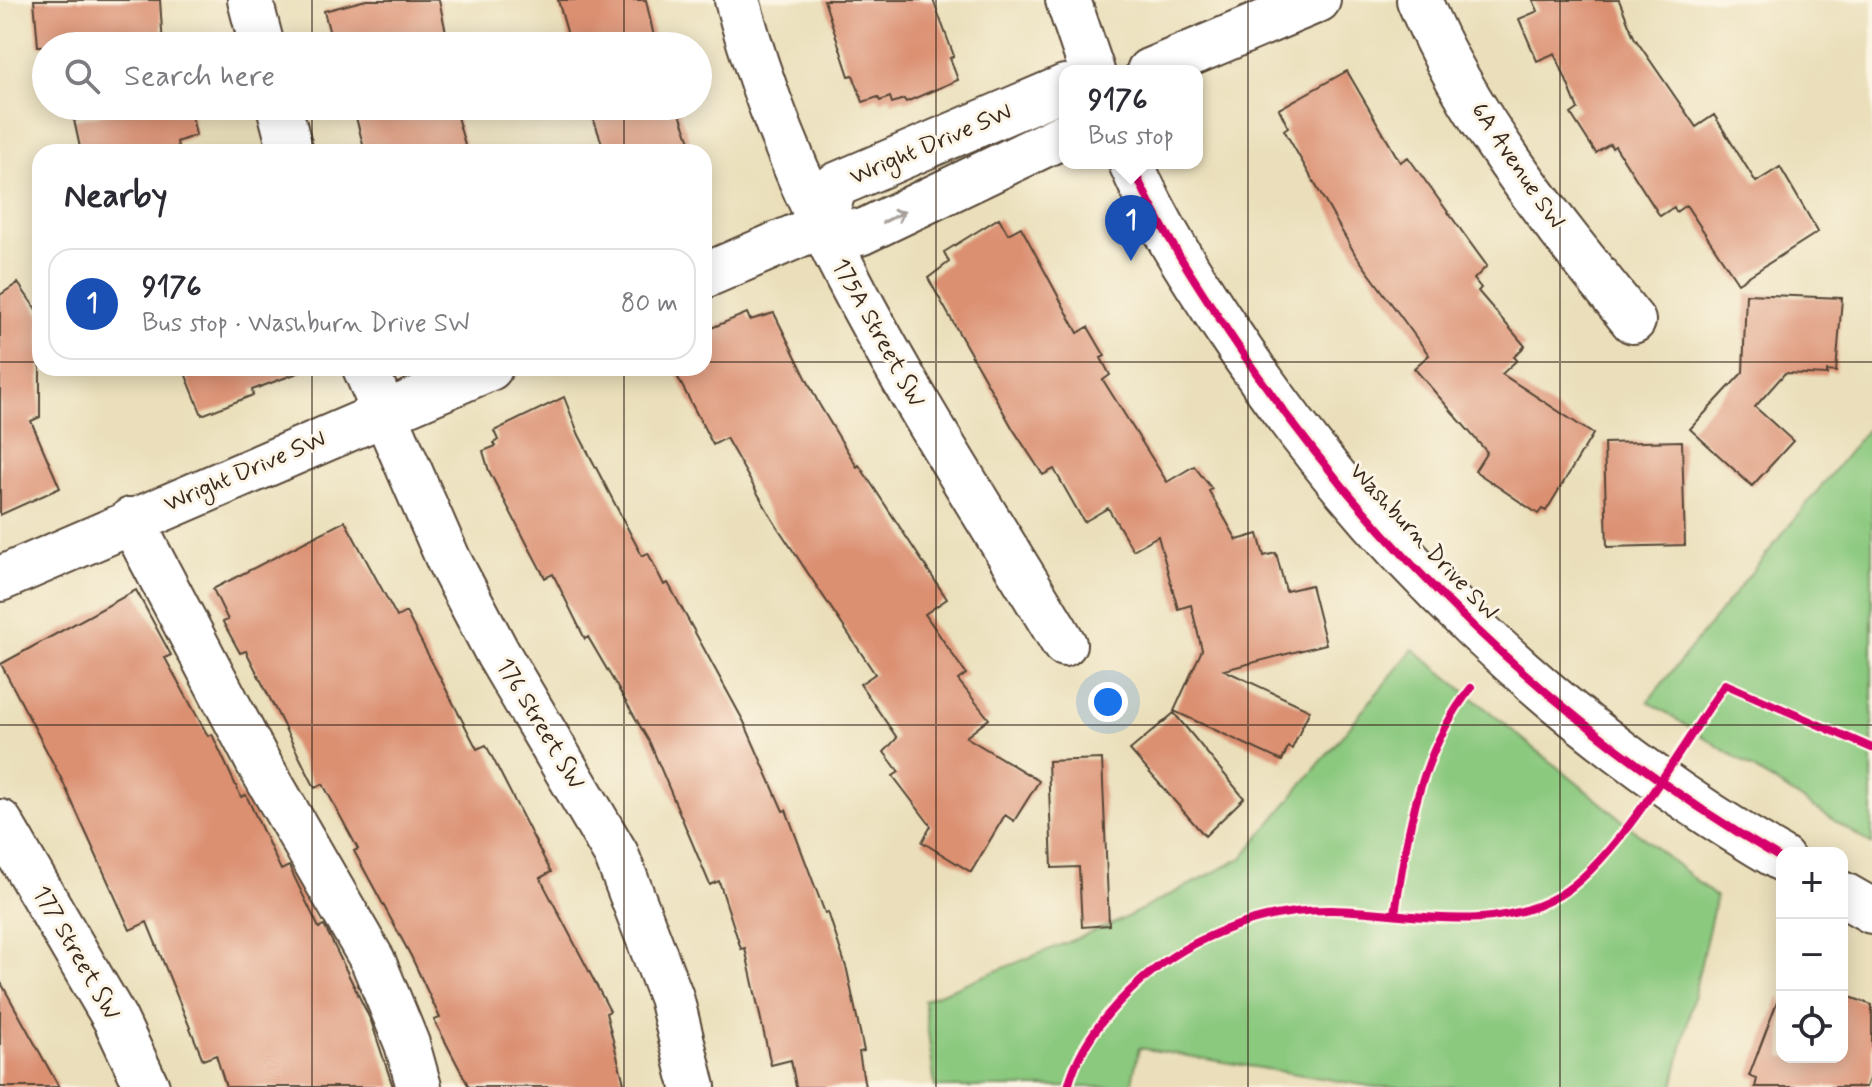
<!DOCTYPE html>
<meta charset="utf-8">
<style>
:root{--surface:#fff;--page:#f2f2f3;--text:#2b2b33;--muted:#7c7c81;--line:#e1e1e2;--accent:#b5179e}
body{margin:0;font-family:Mynerve,sans-serif;background:var(--page);color:var(--text)}
.controls{position:absolute;right:24px;bottom:24px;display:grid;overflow:hidden;border-radius:16px;box-shadow:0 4px 20px #0003}
.controls button{width:72px;height:72px;display:grid;place-items:center;padding:0;border:0;border-bottom:2px solid var(--line);background:var(--surface);color:var(--text);font:40px sans-serif}
.you{position:absolute;left:1108px;top:702px;width:28px;height:28px;margin:-20px;border:6px solid #fff;border-radius:50%;background:#1a73e8;box-shadow:0 0 0 12px #1a73e833}
.badge{display:grid;place-items:center;width:52px;height:52px;border-radius:50%;background:var(--accent);color:#fff;font-size:26px;font-weight:700}
.pin{position:absolute;translate:-50% -66px;filter:drop-shadow(0 2px 4px #0008)}
.pin::after{content:'';position:absolute;top:42px;width:28px;height:24px;background:inherit;clip-path:polygon(0 0,100% 0,50% 100%)}
.popup{position:absolute;left:1059px;top:65px;width:144px;height:104px;box-sizing:border-box;display:grid;place-content:center;border-radius:16px;background:var(--surface);filter:drop-shadow(0 2px 6px #0005);font-size:26px;white-space:nowrap;color:var(--muted)}
.popup b{font-size:30px;color:var(--text)}
.popup::after{content:'';position:absolute;left:50%;top:100%;margin-left:-16px;border:16px solid transparent;border-top-color:var(--surface)}
.list{margin:0;padding:0;list-style:none}
h2{display:flex;justify-content:space-between;align-items:center;height:104px;margin:0;padding:0 32px;font-size:34px}
h2 small{font-size:26px;font-weight:400;color:var(--muted)}
.list li{display:grid;grid-template-columns:52px 1fr auto;gap:24px;align-items:center;box-sizing:border-box;height:112px;margin:0 16px 16px;padding:0 16px;border:2px solid var(--line);border-radius:24px}
.list b{display:block;font-size:30px;white-space:nowrap}
.list p{margin:0;font-size:26px;white-space:nowrap;color:var(--muted)}
.list em{font-size:26px;font-style:normal;color:var(--muted)}
.icon{flex:none;width:44px;height:44px;fill:none;stroke:currentColor;stroke-width:2;stroke-linecap:round;stroke-linejoin:round}
.map{position:relative;flex:none;width:1872px;height:1087px;overflow:hidden}
.search{position:absolute;background:var(--surface);box-shadow:0 4px 20px #0003;left:32px;top:32px;width:680px;height:88px;display:flex;align-items:center;gap:20px;box-sizing:border-box;padding:0 28px;border-radius:44px;color:var(--muted);font-size:30px}
.panel{position:absolute;background:var(--surface);box-shadow:0 4px 20px #0003;left:32px;top:144px;width:680px;height:232px;border-radius:24px}
.map>svg:first-child{display:block}
.green{fill:#8bc97f;stroke:#637a4e;stroke-width:2}
.building{fill:#db9072}
.lines{fill:none;stroke-linecap:round;stroke-linejoin:round}
.minor-casing{stroke:#554535;stroke-width:48}
.minor{stroke:#fff;stroke-width:44}
.cycleway-casing{stroke:#fcf5e5;stroke-width:13}
.cycleway{stroke:#d6006c;stroke-width:8}
.oneway{stroke:#a79f9a}
.grid{fill:none;stroke:#3b2a1e;stroke-width:2;stroke-opacity:0.55}
.labels{text-anchor:middle;dominant-baseline:central;stroke-width:6;stroke-linejoin:round;paint-order:stroke}
.street-label{font-size:24px;fill:#3b2a1e;stroke:#fcf5e5}
</style>
<div class="map">
<svg width="1872" height="1087" viewBox="0 0 1872 1087">
<rect width="100%" height="100%" fill="#fcf5e5"/>
<filter id="ink" filterUnits="userSpaceOnUse"><feTurbulence type="fractalNoise" baseFrequency=".0125" numOctaves="2"/><feDisplacementMap in="SourceGraphic" scale="16" xChannelSelector="R" yChannelSelector="G"/><feConvolveMatrix kernelMatrix="1 2 1 2 8 2 1 2 1" color-interpolation-filters="sRGB"/></filter>
<filter id="wash" filterUnits="userSpaceOnUse"><feTurbulence type="fractalNoise" baseFrequency=".006" numOctaves="4" result="noise"/><feDisplacementMap in="SourceGraphic" scale="32" xChannelSelector="R" yChannelSelector="G"/><feGaussianBlur stdDeviation="1.8" result="paint"/><feColorMatrix in="noise" values="0 0 0 0 0 0 0 0 0 0 0 0 0 0 0 0 0 1.4 0 .05"/><feComposite in="paint" operator="in"/></filter>
<g filter="url(#wash)">
<rect width="100%" height="100%" fill="#eadfba"/>
<path class="green" d="M1872,423V845L1648,701Z
M1413,649L1716,897L1673,1087H1375L1139,1048L1131,1087H935L924,1000L1115,923L1242,858Z"/>
<g id="blocks">
<path class="building" d="M34,0H160L163,46H38Z
M366,0H439L449,46H333L324,11Z
M558,0H646L656,46H571Z
M824,0H933L954,56L950,58L958,80L906,102L904,99L892,103L890,97L880,101L878,97L863,102L853,75L849,76Z
M1533,0H1619L1634,37L1696,127L1714,115L1756,182L1780,167L1818,232L1738,283L1686,205L1676,212L1674,207L1660,216L1615,146L1612,148L1610,144L1596,153L1571,114L1578,109L1555,53L1537,61L1519,19L1538,11Z
M1347,71L1400,162L1408,157L1487,266L1474,279L1481,288L1478,291L1525,346L1514,357L1517,360L1502,374L1593,434L1546,511L1542,509L1538,514L1475,471L1487,452L1414,368L1429,355L1355,254L1284,130L1288,127L1279,109Z
M142,106H190L196,135L177,142L179,152H81L74,120Z
M353,106H454L467,152H365Z
M589,106H677L694,152H605Z
M999,218L1008,234L1021,227L1078,333L1088,327L1105,356L1101,358L1110,375L1103,380L1167,482L1194,466L1212,489L1209,491L1237,540L1258,534L1264,556L1276,553L1286,591L1311,585L1326,644L1224,670L1310,710L1292,749L1288,747L1282,761L1174,711L1202,650L1191,605L1178,609L1158,536L1133,550L1108,508L1084,522L1054,469L1043,475L1013,429L928,278L949,262L944,252Z
M18,283L40,315V417L31,421L60,488L0,515V295Z
M1746,294L1842,298L1836,372L1827,371V375L1785,373L1755,407L1793,441L1752,486L1690,429L1743,372Z
M747,313L750,320L774,313L819,404L857,467L859,465L947,599L925,614L966,674L958,680L989,719L966,737L1039,781L1014,821L1005,815L971,872L922,842L931,826L893,776L899,772L884,752L897,738L860,684L875,674L774,522L726,438L713,445L675,372L684,368H704V331Z
M183,368H303V371L252,390L253,395L202,415Z
M564,397L579,435L642,556L648,553L664,585L668,583L744,722L783,811L786,810L825,913L828,912L847,970L864,1051L859,1052L865,1087H796L791,1060L771,1065L745,948L741,949L719,881L710,885L650,743L588,637L585,639L553,574L545,578L489,471L483,451L496,446L494,443L498,440L494,431Z
M1682,441L1685,545L1607,547L1604,443Z
M345,521L397,617L406,612L477,749L486,745L551,872L540,878L610,1011L606,1013L625,1087H469L434,1020L440,1018L411,956L354,851L358,849L323,784L315,788L246,651L240,653L223,622L228,620L213,589Z
M136,590L171,655L165,658L208,736L212,734L241,797L246,795L281,870L289,866L319,928L324,926L329,935L371,1021L393,1087H226L216,1055L203,1060L147,922L130,930L63,782L1,664Z
M1174,713L1244,798L1205,836L1130,750Z
M1102,759L1109,925L1082,927L1079,867L1052,868L1048,761Z
M0,981L59,1087H0Z
M1842,994L1872,1005V1071L1866,1087H1755L1757,1079L1749,1076L1779,997L1782,998V1057H1842Z"/>
</g>
</g>
<g filter="url(#ink)">
<use href="#blocks" fill-opacity="0" stroke="#554535" stroke-width="2"/>
<g class="lines">
<g class="minor-casing">
<path id="minor" d="M250,0L262,46
M737,0C800,237 940,437 1064,644
M1068,0L1092,71
M1419,0C1468,119 1552,221 1633,321
M1149,71L1318,0
M279,106L291,152
M1131,163C1156,222 1192,277 1227,330C1369,546 1558,729 1782,859
M820,226L836,185L1065,87
M704,276L820,226L860,233L1065,135
M365,368L449,561L498,654L616,854L671,997L693,1087
M131,520L258,762L373,961L407,1044L419,1087
M0,579L490,368
M0,822L115,1019L147,1087
M1842,894L1872,911"/>
</g>
<use href="#minor" class="minor"/>
<g class="cycleway-casing">
<path id="cycleway" d="M1131,163C1156,222 1192,277 1227,330C1369,546 1558,729 1782,859
M1395,914C1406,835 1420,752 1471,688
M1068,1087C1079,1045 1111,1007 1143,979C1193,935 1264,909 1332,910C1407,911 1488,936 1558,896C1615,864 1685,741 1725,684L1872,748"/>
</g>
<use href="#cycleway" class="cycleway"/>
</g>
<defs><path id="oneway-shaft" d="M-6 0H5M1.5-3L5.5 0L1.5 3" fill="none" stroke-width="1.6" stroke-linecap="round" stroke-linejoin="round" transform="scale(2)"/></defs>
<use class="oneway" href="#oneway-shaft" transform="translate(894 217) rotate(-26)"/>
</g>
<path class="grid" d="M312,0V46M624,0V46M936,0V1087M1248,0V1087M1560,0V1087M312,106V152M624,106V152M0,362H40M704,362H1872M312,368V1087M624,368V1087M0,725H1872"/>
<g class="labels">
<g class="street-label">
<text transform="translate(931 145) rotate(-23)">Wright Drive SW</text>
<text transform="translate(1517 166) rotate(56)">6A Avenue SW</text>
<text transform="translate(878 333) rotate(61)">175A Street SW</text>
<text transform="translate(245 472) rotate(-23)">Wright Drive SW</text>
<text transform="translate(1423 542) rotate(47)">Washburn Drive SW</text>
<text transform="translate(540 724) rotate(59)">176 Street SW</text>
<text transform="translate(76 953) rotate(60)">177 Street SW</text>
</g>
</g>
</svg>
<div class="controls">
<button>+</button>
<button>−</button>
<button><svg class="icon" aria-label="locate" viewBox="0 0 24 24"><circle cx="12" cy="12" r="6"/><path d="M12 2v4M12 18v4M2 12h4M18 12h4"/></svg></button>
</div>
<div class="you"></div>
<div class="pin badge" style="left:1131px;top:261px;background:#1a4fb4">1</div>
<div class="popup"><b>9176</b>Bus stop</div>
<div class="search"><svg class="icon" aria-label="search" viewBox="0 0 24 24"><circle cx="10" cy="10" r="6"/><path d="M15 15l6 6"/></svg>Search here</div>
<section class="panel">
<h2>Nearby<small></small></h2>
<ul class="list">
<li><span class="badge" style="background:#1a4fb4">1</span><div><b>9176</b><p>Bus stop · Washburn Drive SW</p></div><em>80 m</em></li>
</ul>
</section>
</div>
